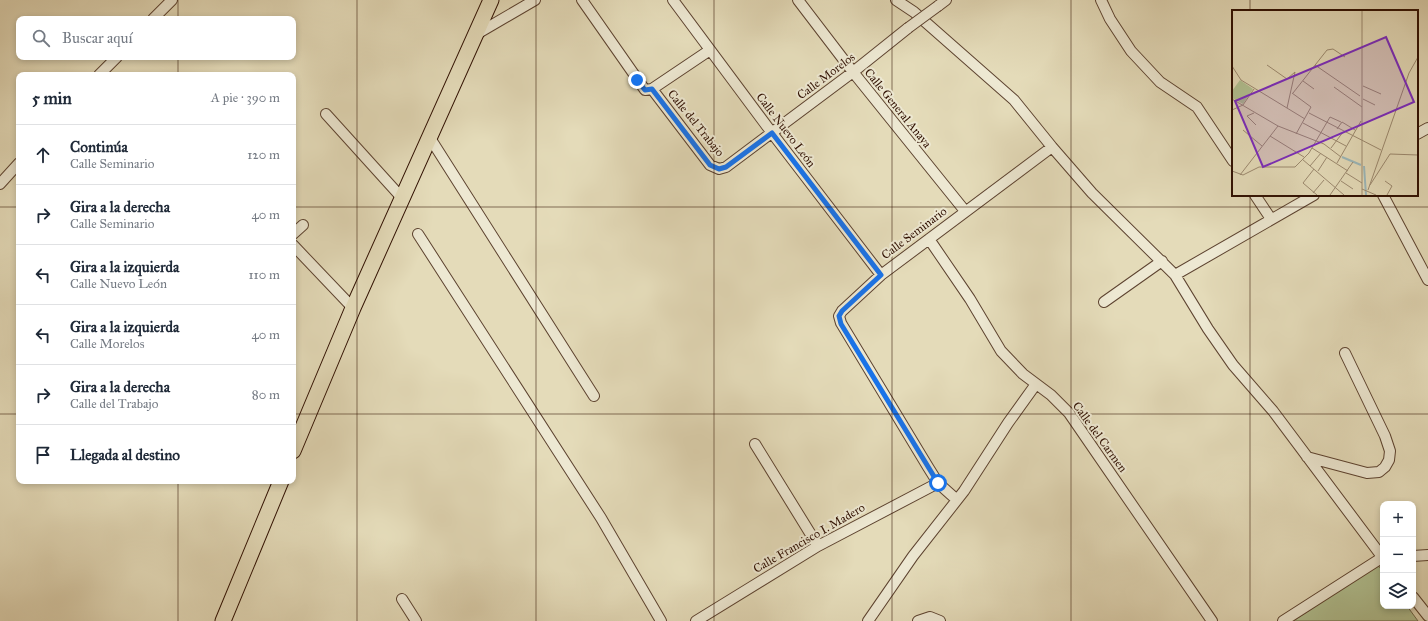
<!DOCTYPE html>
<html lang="es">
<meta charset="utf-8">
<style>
:root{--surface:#fff;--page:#f2f2f3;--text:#1f2937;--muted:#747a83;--line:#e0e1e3}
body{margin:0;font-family:"IM FELL Great Primer",serif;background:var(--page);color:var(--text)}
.controls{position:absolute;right:12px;bottom:12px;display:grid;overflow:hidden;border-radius:8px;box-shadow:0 2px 6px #0003}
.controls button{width:36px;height:36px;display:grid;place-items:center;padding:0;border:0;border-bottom:1px solid var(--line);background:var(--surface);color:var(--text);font:20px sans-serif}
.stop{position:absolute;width:12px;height:12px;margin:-9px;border:3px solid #1a73e8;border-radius:50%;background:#fff}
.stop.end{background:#1a73e8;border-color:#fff;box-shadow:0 1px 4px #0008}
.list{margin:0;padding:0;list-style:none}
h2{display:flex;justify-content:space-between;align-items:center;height:52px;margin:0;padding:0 16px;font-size:17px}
h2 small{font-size:13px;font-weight:400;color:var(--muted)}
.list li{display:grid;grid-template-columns:26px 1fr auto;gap:12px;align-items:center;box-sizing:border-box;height:60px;padding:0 16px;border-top:1px solid var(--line)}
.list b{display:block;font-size:15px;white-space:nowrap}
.list p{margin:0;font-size:13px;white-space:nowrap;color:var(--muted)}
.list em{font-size:13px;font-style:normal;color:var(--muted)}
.icon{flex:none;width:22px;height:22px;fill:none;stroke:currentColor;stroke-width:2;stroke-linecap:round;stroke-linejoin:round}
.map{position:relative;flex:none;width:1428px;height:621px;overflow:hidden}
.search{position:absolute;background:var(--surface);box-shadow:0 2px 6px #0003;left:16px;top:16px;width:280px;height:44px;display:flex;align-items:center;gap:10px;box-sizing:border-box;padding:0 14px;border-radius:8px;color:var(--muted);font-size:15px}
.panel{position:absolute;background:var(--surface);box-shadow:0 2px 6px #0003;left:16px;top:72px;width:280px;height:412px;border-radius:8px}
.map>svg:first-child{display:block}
.green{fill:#b1c192;stroke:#70684a}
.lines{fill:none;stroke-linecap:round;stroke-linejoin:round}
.minor-casing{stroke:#5d4330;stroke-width:12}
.primary-casing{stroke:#301002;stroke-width:17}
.minor{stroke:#ede8d2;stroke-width:10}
.primary{stroke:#e4dbb9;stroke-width:15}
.minor-bridge-casing{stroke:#5d4330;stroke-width:12;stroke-linecap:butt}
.minor-bridge{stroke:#ede8d2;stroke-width:10}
.route{stroke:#1a73e8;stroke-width:5}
.grid{fill:none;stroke:#301002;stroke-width:1;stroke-opacity:0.55}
.labels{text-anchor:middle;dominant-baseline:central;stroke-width:4;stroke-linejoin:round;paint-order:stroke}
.street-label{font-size:12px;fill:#301002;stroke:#ede8d2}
.inset-river{fill:none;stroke:#9bb8bb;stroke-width:2}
.inset-road{fill:none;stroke:#9c8a70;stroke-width:1}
.view{fill:#7b2cbf;fill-opacity:0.15;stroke:#7b2cbf;stroke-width:2}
.inset-edge{fill:none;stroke:#301002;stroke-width:2}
</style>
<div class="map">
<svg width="1428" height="621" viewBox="0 0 1428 621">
<rect width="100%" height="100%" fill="#e4dbb9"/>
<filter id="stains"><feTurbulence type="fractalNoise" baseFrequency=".005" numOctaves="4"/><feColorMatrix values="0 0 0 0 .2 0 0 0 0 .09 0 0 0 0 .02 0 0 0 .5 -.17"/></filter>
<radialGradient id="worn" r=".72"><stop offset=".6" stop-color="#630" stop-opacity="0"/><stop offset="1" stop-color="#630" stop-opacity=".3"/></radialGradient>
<path class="green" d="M1378,565L1383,572V606H1407L1418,621H1293Z"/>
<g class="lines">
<g class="minor-casing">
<path id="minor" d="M582,0L645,90L652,89L710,50
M673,0L772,133L881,275
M798,0L853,72L965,211
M896,0L914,12L1014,100L1052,147L1092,193L1175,275L1208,329L1233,365L1273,411L1383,558
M1101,0L1110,19L1131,51L1160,82L1197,107L1233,161
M938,6L946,0
M153,19L172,0
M475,35L535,0
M99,75L117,57
M652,89L710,165L719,169L726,167L853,72L908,28
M326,114L402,198
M1417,134L1428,128
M430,138L594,396
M0,184L19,163
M1255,195L1271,219
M1383,195L1428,280
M293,234L303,225
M418,234L601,518L661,621
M929,239L970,299L1001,351L1023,374L1051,395L1069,413L1212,621
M293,245L353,308
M1175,275L1314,195
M1104,302L1162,261
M755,444L818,546
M1307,457L1367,473L1379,472L1385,467L1389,460L1390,451L1385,436L1345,353
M957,500L938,483L928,467L841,323L839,316L842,311L881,275L1052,147
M1413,556L1428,555
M1413,597L1428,616
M402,599L416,621
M696,621L818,546L938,483
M868,621L913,556L964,491L1008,423L1036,384
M918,621L930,617L940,621
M1283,621L1383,557"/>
</g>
<g class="primary-casing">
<path id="primary" d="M293,451L353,308L491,0
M223,621L281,481"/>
</g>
<use href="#minor" class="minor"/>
<use href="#primary" class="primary"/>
<g class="minor-bridge-casing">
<path id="minor-bridge" d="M908,28L938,6"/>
</g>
<use href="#minor-bridge" class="minor-bridge"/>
</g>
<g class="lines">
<path class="route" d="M637,80L645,90L652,89L710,165L719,169L726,167L772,133L881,275L842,311L839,316L841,324L938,483"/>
</g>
<path class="grid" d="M178,0V19M357,0V621M536,0V621M714,0V621M892,0V621M1071,0V621M1250,0V11M178,57V75M1250,195V621M0,207H19M293,207H1428M0,414H19M293,414H1428M178,481V621"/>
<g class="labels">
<g class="street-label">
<text transform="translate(826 76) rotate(-37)">Calle Morelos</text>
<text transform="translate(898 108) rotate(51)">Calle General Anaya</text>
<text transform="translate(696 123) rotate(51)">Calle del Trabajo</text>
<text transform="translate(786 130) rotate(53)">Calle Nuevo León</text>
<text transform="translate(914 233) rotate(-37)">Calle Seminario</text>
<text transform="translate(1100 437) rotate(54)">Calle del Carmen</text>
<text transform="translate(809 538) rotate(-30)">Calle Francisco I. Madero</text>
</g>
</g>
<g transform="translate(1232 10)">
<rect width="186" height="186" fill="#e4dbb9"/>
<path d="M8,70L21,79L11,94L0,88V81Z" fill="#b1c192"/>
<path class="inset-river" d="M110,147L129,155M132,156L134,185"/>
<path class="inset-road" d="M130,1V185M35,55L55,69L63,62L55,98M83,55L128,86M0,56L9,70L73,109M71,71L82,79M131,76L149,84M102,77L130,97M60,83L79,97L64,124M61,83L95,40L101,39L113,47M0,89L46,116L92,134L109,147M131,89L143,95M0,100L11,95L22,79M22,103L15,106L24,115M77,103L149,140M71,113L114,136M105,119L110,112L123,120M11,120L30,136M38,126L72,147M80,138L116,161M99,138L111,122M70,149L112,185M105,153L129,111M78,156L89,143M82,159L71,173L85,185M0,161L11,165L27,157H63L77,143L98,107L109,112M86,161L95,147M114,163L130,173M8,165L46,116M109,171L121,179M153,171L160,176L155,185M138,175L158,144L186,145M130,179L144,185M136,180L177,63L186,47M81,183L92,170M98,185L121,152"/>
<path class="view" d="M154,27L182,92L31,157L3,91Z"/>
<rect width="186" height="186" class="inset-edge"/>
</g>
<rect width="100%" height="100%" filter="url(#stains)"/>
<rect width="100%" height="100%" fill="url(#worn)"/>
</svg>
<div class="controls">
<button>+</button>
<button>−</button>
<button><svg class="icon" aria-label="layers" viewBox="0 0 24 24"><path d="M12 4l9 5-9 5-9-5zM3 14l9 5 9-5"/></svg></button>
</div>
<div class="stop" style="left:938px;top:483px"></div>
<div class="stop end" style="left:637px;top:80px"></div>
<div class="search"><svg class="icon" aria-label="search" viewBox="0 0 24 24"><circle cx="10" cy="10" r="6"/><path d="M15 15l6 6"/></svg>Buscar aquí</div>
<section class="panel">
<h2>5 min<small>A pie · 390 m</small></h2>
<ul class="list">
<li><svg class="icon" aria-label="ahead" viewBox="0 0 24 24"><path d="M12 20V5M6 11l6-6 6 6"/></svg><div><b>Continúa</b><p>Calle Seminario</p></div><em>120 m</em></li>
<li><svg class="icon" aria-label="right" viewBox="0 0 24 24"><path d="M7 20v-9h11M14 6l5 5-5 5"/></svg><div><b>Gira a la derecha</b><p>Calle Seminario</p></div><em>40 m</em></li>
<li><svg class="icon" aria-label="left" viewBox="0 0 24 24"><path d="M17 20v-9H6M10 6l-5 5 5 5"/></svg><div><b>Gira a la izquierda</b><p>Calle Nuevo León</p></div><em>110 m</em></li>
<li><svg class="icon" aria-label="left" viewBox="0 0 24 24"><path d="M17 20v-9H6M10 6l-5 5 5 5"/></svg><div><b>Gira a la izquierda</b><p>Calle Morelos</p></div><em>40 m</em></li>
<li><svg class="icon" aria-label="right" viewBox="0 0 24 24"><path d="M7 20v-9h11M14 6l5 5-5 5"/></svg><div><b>Gira a la derecha</b><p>Calle del Trabajo</p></div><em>80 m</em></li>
<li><svg class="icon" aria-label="arrive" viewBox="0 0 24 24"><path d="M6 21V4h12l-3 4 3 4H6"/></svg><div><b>Llegada al destino</b></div></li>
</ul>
</section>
</div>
